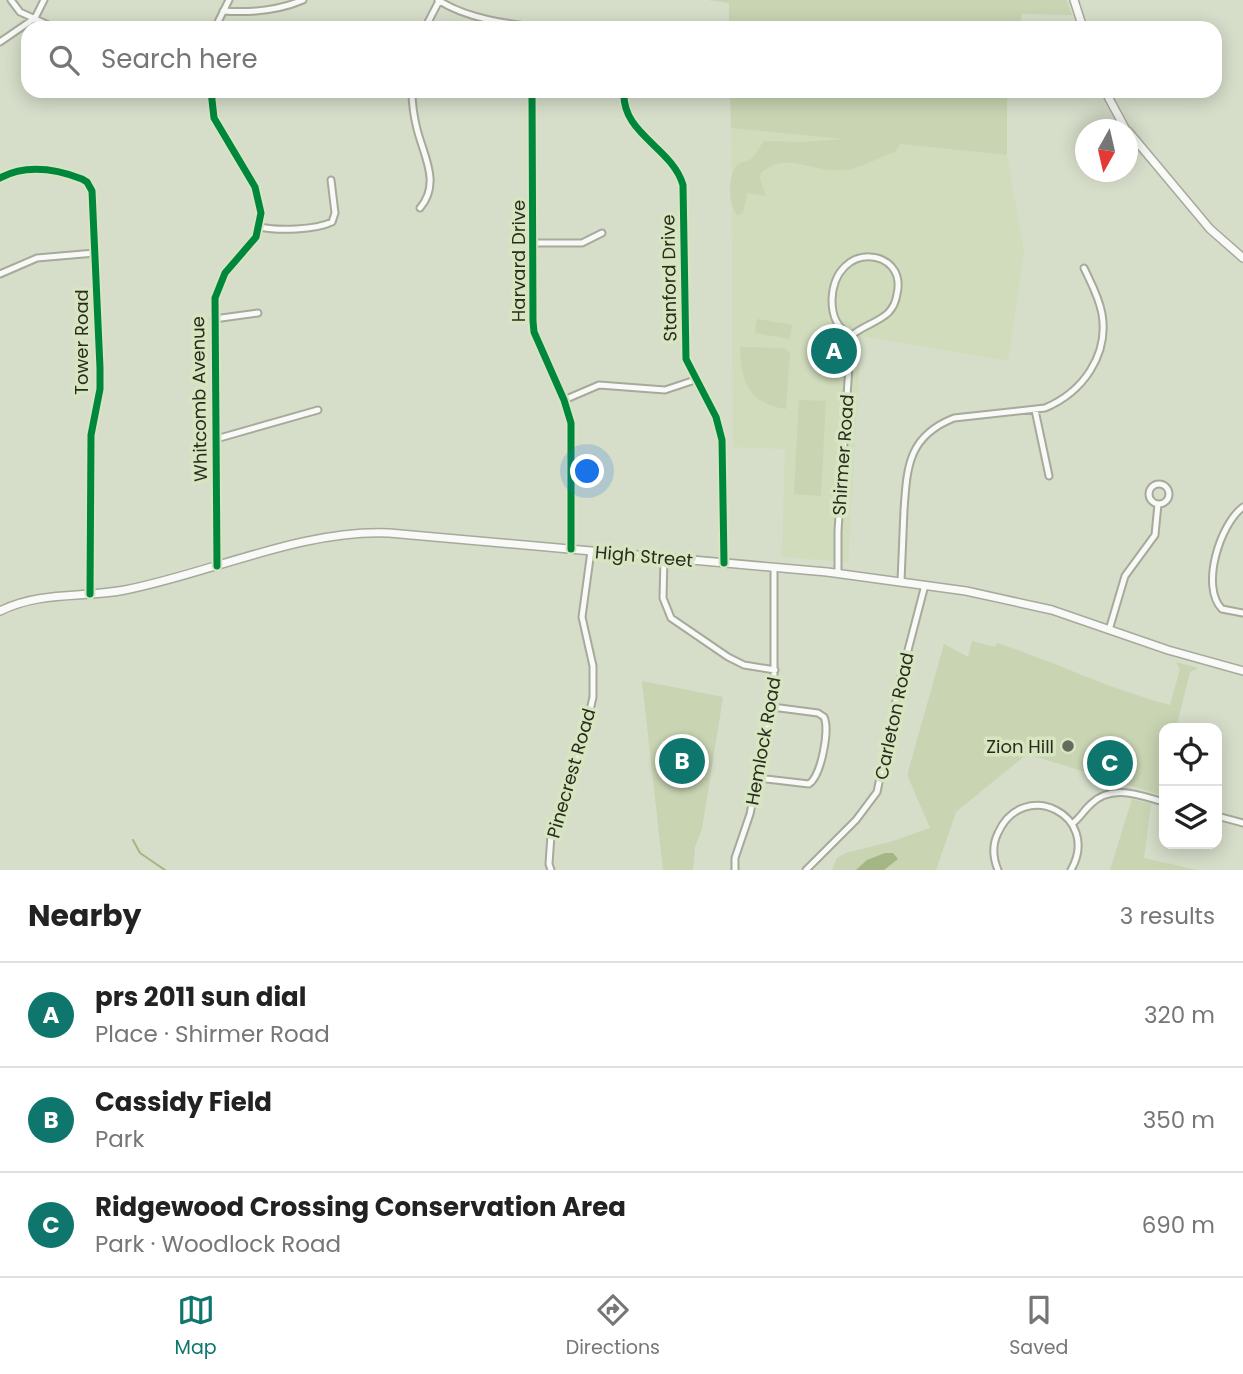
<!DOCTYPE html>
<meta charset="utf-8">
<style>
:root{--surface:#fff;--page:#f2f2f2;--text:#222;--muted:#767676;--line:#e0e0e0;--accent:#0f766e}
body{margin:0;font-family:Poppins,sans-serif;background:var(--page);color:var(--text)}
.controls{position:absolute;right:21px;bottom:21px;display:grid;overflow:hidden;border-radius:14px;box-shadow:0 4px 18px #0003}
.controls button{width:63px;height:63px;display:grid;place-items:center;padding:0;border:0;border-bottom:2px solid var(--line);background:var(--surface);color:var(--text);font:35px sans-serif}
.compass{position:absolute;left:1075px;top:119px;width:63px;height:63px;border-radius:50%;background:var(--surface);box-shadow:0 4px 18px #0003;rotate:188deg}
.you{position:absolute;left:588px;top:472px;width:24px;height:24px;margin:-18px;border:5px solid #fff;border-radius:50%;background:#1a73e8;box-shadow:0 0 0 10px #1a73e833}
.badge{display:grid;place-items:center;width:46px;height:46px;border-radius:50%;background:var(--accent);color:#fff;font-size:23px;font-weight:700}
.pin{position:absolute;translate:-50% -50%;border:4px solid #fff;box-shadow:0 2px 7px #0006}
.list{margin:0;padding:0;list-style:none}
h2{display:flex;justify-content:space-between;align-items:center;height:91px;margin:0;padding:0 28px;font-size:30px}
h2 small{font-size:23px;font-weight:400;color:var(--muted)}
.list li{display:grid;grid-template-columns:46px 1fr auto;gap:21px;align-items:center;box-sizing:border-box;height:105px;padding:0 28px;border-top:2px solid var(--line)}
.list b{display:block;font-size:26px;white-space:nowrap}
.list p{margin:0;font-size:23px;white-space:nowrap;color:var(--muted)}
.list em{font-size:23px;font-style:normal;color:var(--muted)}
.icon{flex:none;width:38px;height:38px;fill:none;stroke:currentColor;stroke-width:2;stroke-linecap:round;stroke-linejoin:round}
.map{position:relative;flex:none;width:1243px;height:870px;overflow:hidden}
.search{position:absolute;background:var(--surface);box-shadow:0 4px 18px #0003;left:21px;right:21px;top:21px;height:77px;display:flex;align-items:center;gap:18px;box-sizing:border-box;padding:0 24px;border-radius:21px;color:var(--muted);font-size:26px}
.sheet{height:406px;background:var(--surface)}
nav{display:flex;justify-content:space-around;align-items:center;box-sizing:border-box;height:98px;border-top:2px solid var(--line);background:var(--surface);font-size:19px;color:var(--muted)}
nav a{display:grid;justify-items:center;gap:4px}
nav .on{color:var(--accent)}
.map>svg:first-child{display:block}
.built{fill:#d0dcbc}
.green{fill:#c8d4b2}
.water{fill:#a5b685}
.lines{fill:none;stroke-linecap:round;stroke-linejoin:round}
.stream{stroke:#a5b685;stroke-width:2}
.street-casing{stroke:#a5aa9b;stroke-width:9}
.secondary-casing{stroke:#a5aa9b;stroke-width:10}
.street{stroke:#f9faf7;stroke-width:5}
.secondary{stroke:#f9faf7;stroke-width:7}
.cycleway-casing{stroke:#d8e5c1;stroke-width:11}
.cycleway{stroke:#00873e;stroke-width:7}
.poi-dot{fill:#656a5a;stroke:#d8e5c1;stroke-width:2.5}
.labels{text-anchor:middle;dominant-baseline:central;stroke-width:7;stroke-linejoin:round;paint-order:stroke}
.street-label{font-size:18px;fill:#282c1f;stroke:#d8e5c1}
.poi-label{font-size:18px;fill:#282c1f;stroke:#d8e5c1;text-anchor:end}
</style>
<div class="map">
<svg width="1243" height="870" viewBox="0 0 1243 870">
<rect width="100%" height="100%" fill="#d6ddc9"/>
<path class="built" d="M731,128L1007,155L1024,252L1008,361L861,336L848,562L782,557L785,449L733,447Z"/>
<path class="green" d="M708,0H1067L1072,15L1022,14L1019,28H729V3Z
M730,91H1007V155L900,144L895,152C877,157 862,169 844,170C813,173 786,150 761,173L760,179L766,196L747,193L743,213L737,215C728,205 728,177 736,166C741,161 746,162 751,159C756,155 760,146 764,141L803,142L844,139L731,128Z
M757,319L792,325L790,339L755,333Z
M740,347L785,348L790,353L786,409C748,403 741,382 740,347Z
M799,400L826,401L821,496L794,494Z
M972,641L995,647L997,643C1056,662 1111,690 1170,705L1180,669L1176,662L1198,668L1190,672L1176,728H1164C1164,742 1161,788 1164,796L1027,754L956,812L936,870H832L837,858L846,853L893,841L930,828L908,777V772L944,644L968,657Z
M642,681L723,697L702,829L695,847L693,870H663Z
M1132,799L1151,804L1144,858L1197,870H1110Z"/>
<path class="water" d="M885,853H893L898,859L884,870H856L867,860Z"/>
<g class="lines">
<path class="stream" d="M133,840L140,853L165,870"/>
<g class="street-casing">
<path id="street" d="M11,0L20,12L55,28
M438,0C467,19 508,24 543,28
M223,11C251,13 277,11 303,0
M215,28L229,0
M425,28L439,1
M0,42L35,18L44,0
M211,91L214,118L255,187L261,213L256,237L225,273L215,298L217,566
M412,91C412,104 414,117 417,129C424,157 441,183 420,208
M532,91L533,321L534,332L564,400L571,423V549
M624,91C621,134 672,147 683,185L686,359L716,417L722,440L724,563
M0,178C26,164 56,169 82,179L87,182L92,191L100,368V389L91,435L90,594
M260,227C278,231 315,230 332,222L335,213L331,180
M534,243H582L602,233
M0,274L37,258L95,253
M214,319L258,313
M564,400L599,385L665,390L695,380
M1035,410L1049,476
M216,439L318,410
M1149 494a10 10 0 1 1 20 0a10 10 0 1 1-20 0Z
M1243,507C1220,524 1200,587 1222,609L1243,613
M664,558L663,598L671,618L728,657L744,665L775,670
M838,573V531L851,336C862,326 877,323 888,313C893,308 896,301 897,294C908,248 834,239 832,300C832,317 837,327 851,336
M901,581C902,557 903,534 904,510C907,467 908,436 954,418L1045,408C1083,392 1109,355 1102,314C1099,297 1091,283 1084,268
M1109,630L1125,576L1155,535L1158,504
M758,778L809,784C821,776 830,730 824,717L818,713L772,707
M1217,816L1243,823
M1072,824C1080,818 1084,810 1091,804C1112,783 1141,796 1164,802
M551,870L549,864L551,835L582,746L593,697V666L582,617L591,551
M735,870V858L750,814L774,695V568
M806,870L856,820L877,792L901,677L925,585
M998,870C993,858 992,845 998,833C1023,777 1102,815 1071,870"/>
</g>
<g class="secondary-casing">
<path id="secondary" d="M1074,0L1083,28
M1105,91L1126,130
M1128,131L1210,229L1243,258
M0,611C40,591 83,598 125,590C211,573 303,529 389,533L827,572L966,591L1052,610L1168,650L1243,671"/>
</g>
<use href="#street" class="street"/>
<use href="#secondary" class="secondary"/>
<g class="cycleway-casing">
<path id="cycleway" d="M211,91L214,118L255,187L261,213L256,237L225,273L215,298L217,566
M532,91L533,321L534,332L564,400L571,423V549
M624,91C621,134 672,147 683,185L686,359L716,417L722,440L724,563
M0,178C26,164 56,169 82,179L87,182L92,191L100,368V389L91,435L90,594"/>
</g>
<use href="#cycleway" class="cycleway"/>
</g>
<circle class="poi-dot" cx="1068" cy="746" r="7"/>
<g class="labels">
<g class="street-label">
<text transform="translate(518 261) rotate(-90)">Harvard Drive</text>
<text transform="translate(669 278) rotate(-91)">Stanford Drive</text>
<text transform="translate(81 342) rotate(-90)">Tower Road</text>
<text transform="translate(199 399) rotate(-91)">Whitcomb Avenue</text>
<text transform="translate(843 455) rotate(-86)">Shirmer Road</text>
<text transform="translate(644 556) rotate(5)">High Street</text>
<text transform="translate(894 716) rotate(-78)">Carleton Road</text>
<text transform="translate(763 741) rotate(-80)">Hemlock Road</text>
<text transform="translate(571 773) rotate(-74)">Pinecrest Road</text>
</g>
<g class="poi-label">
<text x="1054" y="746">Zion Hill</text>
</g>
</g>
</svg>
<div class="controls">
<button><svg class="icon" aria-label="locate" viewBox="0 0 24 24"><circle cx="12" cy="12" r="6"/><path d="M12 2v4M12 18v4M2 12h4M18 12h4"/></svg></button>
<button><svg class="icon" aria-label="layers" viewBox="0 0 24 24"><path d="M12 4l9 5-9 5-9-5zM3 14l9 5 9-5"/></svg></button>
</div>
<svg class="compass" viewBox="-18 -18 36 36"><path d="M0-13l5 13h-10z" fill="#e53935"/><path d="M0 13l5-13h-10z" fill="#767676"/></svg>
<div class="you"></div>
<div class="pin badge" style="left:834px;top:351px">A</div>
<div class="pin badge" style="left:682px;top:761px">B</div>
<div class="pin badge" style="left:1110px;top:763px">C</div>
<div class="search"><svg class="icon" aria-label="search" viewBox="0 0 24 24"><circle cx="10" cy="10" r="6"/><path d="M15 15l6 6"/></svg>Search here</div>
</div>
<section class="sheet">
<h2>Nearby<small>3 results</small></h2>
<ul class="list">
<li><span class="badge">A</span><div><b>prs 2011 sun dial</b><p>Place · Shirmer Road</p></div><em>320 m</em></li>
<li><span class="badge">B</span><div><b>Cassidy Field</b><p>Park</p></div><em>350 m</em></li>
<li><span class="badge">C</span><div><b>Ridgewood Crossing Conservation Area</b><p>Park · Woodlock Road</p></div><em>690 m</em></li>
</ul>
</section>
<nav>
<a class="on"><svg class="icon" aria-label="map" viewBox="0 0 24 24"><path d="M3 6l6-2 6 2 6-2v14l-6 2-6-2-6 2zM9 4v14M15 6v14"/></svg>Map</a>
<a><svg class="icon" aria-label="directions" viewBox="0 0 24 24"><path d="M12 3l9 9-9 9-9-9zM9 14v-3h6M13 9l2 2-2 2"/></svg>Directions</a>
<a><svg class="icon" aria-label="saved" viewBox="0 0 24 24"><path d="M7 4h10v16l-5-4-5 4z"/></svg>Saved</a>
</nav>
